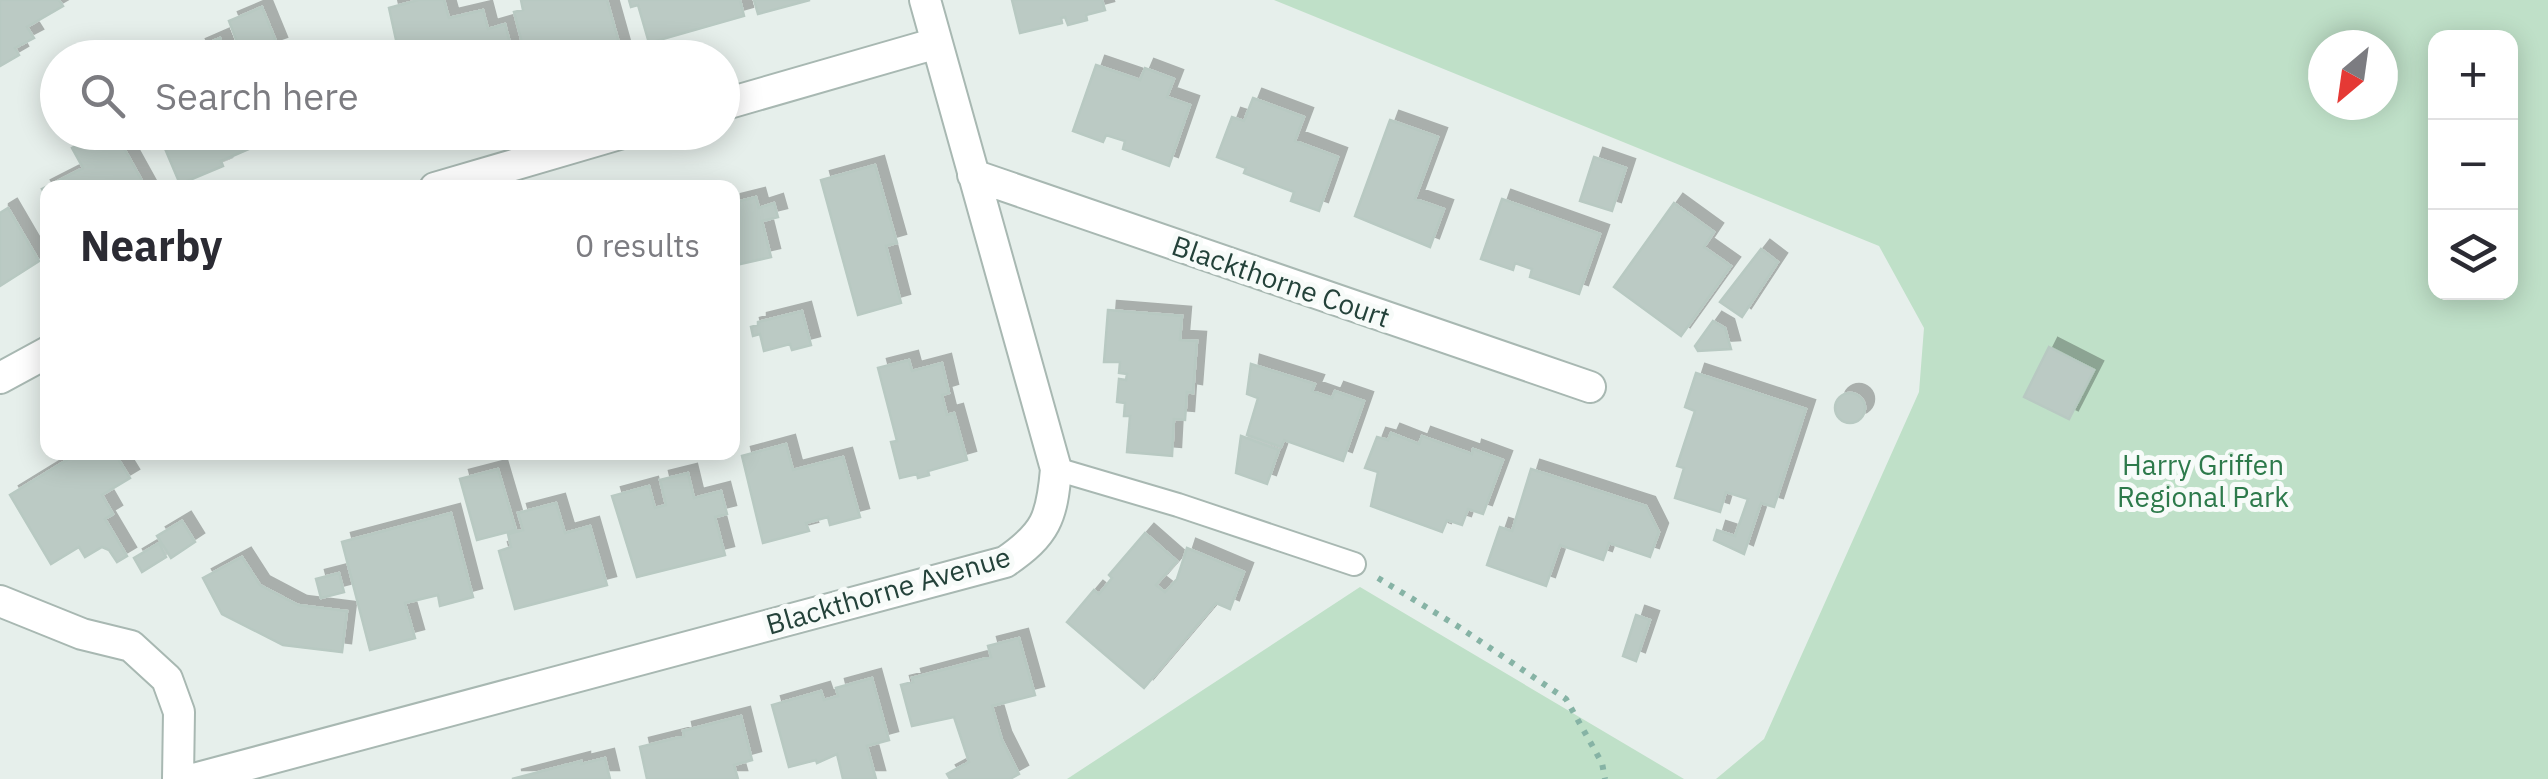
<!DOCTYPE html>
<meta charset="utf-8">
<style>
:root{--surface:#fff;--page:#f2f2f3;--text:#2b2b33;--muted:#7c7c81;--line:#e1e1e2}
body{margin:0;font-family:"IBM Plex Sans",sans-serif;background:var(--page);color:var(--text)}
.controls{position:absolute;right:30px;top:30px;display:grid;overflow:hidden;border-radius:20px;box-shadow:0 5px 25px #0003}
.controls button{width:90px;height:90px;display:grid;place-items:center;padding:0;border:0;border-bottom:2px solid var(--line);background:var(--surface);color:var(--text);font:50px sans-serif}
.compass{position:absolute;left:2308px;top:30px;width:90px;height:90px;border-radius:50%;background:var(--surface);box-shadow:0 5px 25px #0003;rotate:209deg}
.list{margin:0;padding:0;list-style:none}
h2{display:flex;justify-content:space-between;align-items:center;height:130px;margin:0;padding:0 40px;font-size:42px}
h2 small{font-size:32px;font-weight:400;color:var(--muted)}
.icon{flex:none;width:55px;height:55px;fill:none;stroke:currentColor;stroke-width:2;stroke-linecap:round;stroke-linejoin:round}
.map{position:relative;flex:none;width:2548px;height:779px;overflow:hidden}
.search{position:absolute;background:var(--surface);box-shadow:0 5px 25px #0003;left:40px;top:40px;width:700px;height:110px;display:flex;align-items:center;gap:25px;box-sizing:border-box;padding:0 35px;border-radius:55px;color:var(--muted);font-size:38px}
.panel{position:absolute;background:var(--surface);box-shadow:0 5px 25px #0003;left:40px;top:180px;width:700px;height:280px;border-radius:20px}
.map>svg:first-child{display:block}
.green{fill:#bfe0c8;fill-rule:evenodd}
.building{fill:#bbcac4;stroke:#b8c9c2;stroke-width:2.5;filter:url(#shadow)}
.lines{fill:none;stroke-linecap:round;stroke-linejoin:round}
.service-casing{stroke:#a8b8b2;stroke-width:26}
.minor-casing{stroke:#a8b8b2;stroke-width:34}
.path{stroke:#86b3a5;stroke-width:6;stroke-dasharray:5 8;stroke-linecap:butt}
.service{stroke:#fff;stroke-width:22}
.minor{stroke:#fff;stroke-width:30}
.labels{text-anchor:middle;dominant-baseline:central;stroke-width:10;stroke-linejoin:round;paint-order:stroke}
.street-label{font-size:28px;fill:#24423a;stroke:#f7fbf9}
.park-label{font-size:28px;fill:#2d7a4b;stroke:#f7fbf9}
</style>
<div class="map">
<svg width="2548" height="779" viewBox="0 0 2548 779">
<defs>
<filter id="shadow"><feDropShadow dx="9" dy="-9" stdDeviation="0" flood-color="#0004"/></filter>
</defs>
<rect width="100%" height="100%" fill="#e6efeb"/>
<path class="green" d="M1274,0H2548V779H1716L1764,739L1919,392L1924,328L1879,246ZM2436,38H2510V292H2436ZM2323,45H2383V105H2323Z
M1360,587L1684,779H1067Z"/>
<path class="building" d="M0,0H59L63,6L27,27L34,38L15,48L19,55L0,66Z
M418,0H444L449,18L483,10L488,29L505,24L514,58H400L389,8Z
M521,0H607L621,50L600,58H526L514,12L523,10Z
M629,0H740L744,16L649,43L638,5L631,7Z
M754,0H810L758,14Z
M1012,0H1102L1105,10L1086,15L1087,20L1068,25L1065,17L1061,18L1062,23L1020,33Z
M262,7L278,46L243,58L229,21Z
M220,38L228,58H201L197,48Z
M1096,65L1140,80L1145,68L1174,79L1167,97L1190,105L1169,166L1123,149L1125,141L1106,135L1103,142L1073,131Z
M1253,98L1304,117L1295,141L1338,157L1319,211L1291,201L1294,192L1244,173L1246,168L1217,157L1232,117L1244,121Z
M1390,120L1438,137L1415,199L1444,209L1430,247L1355,216Z
M99,132H115L146,188H48V199L42,189L83,168L72,148Z
M158,132H253L258,145L221,161L223,166L180,184Z
M1594,157L1626,168L1612,211L1580,201Z
M875,165L897,243L886,246L901,303L858,315L821,180Z
M756,197L759,208L774,203L778,217L762,221L771,257L732,266V203Z
M1502,199L1600,234L1579,294L1530,277L1532,269L1515,263L1513,270L1481,259Z
M1674,203L1714,232L1704,247L1731,266L1681,336L1614,287Z
M8,208L39,261L0,286V213Z
M1761,249L1778,262L1742,317L1720,302Z
M1108,310L1182,316L1180,340L1197,341L1193,393L1187,392L1185,420L1174,419L1172,456L1127,452L1130,416H1124L1125,403L1117,402L1119,379L1126,380L1127,374L1119,373L1120,362H1104Z
M802,311L811,345L792,350L790,344L764,351L760,334L753,336L751,327L758,325V322Z
M1713,321L1725,328L1731,349L1698,351L1695,346Z
M2049,347L2094,370L2069,419L2024,397Z
M909,360L912,371L942,363L949,393L942,395L947,415L954,413L967,460L928,471L929,475L918,478L917,474L900,478L891,442L897,441L878,368Z
M1251,364L1315,384L1312,391L1332,398L1335,391L1364,401L1343,461L1284,440L1281,447L1247,435L1258,398L1247,394Z
M1696,373L1806,409L1774,507L1761,503L1744,554L1714,540L1717,530L1735,536L1748,499L1726,492L1720,512L1675,498L1684,468L1677,466L1695,411L1685,407Z
M1835 408a15 15 0 1 1 30 0a15 15 0 1 1-30 0Z
M1391,433L1419,444L1422,436L1472,454L1473,449L1503,460L1483,514L1468,509L1462,525L1447,520L1442,532L1371,506L1378,472L1365,468L1377,437L1388,440Z
M1241,436L1279,450L1267,484L1236,473Z
M786,444L793,470L843,457L860,517L830,525L828,517L806,523L809,531L763,543L742,456Z
M80,452H114L130,478L102,495L113,514L105,519L127,556L117,562L109,550L102,547L85,557L79,547L51,564L10,495Z
M498,469L516,530L477,540L460,479Z
M1531,469L1646,506L1659,532L1650,557L1609,543L1603,560L1560,545L1546,586L1487,565L1500,527L1512,531Z
M688,473L694,498L721,491L727,514L715,517L725,555L637,577L612,496L649,486L655,508L666,505L660,480Z
M556,503L565,533L590,526L607,585L515,609L499,551L511,547L508,534L523,530L518,513Z
M451,513L473,597L440,606L438,595L405,603L415,638L370,650L342,542Z
M182,521L195,542L171,558L157,536Z
M1145,533L1177,561L1156,585L1165,592L1177,579L1187,548L1244,572L1230,609L1216,603L1144,688L1067,622L1094,590L1099,594L1112,578L1109,575Z
M159,543L166,557L142,572L134,558Z
M242,557L260,585L298,605L347,611L342,652L283,645L222,614L203,578Z
M339,573L344,592L321,598L316,579Z
M1636,615L1650,620L1636,661L1623,656Z
M1019,638L1035,695L992,706L1002,740L1019,774L1010,779H950L947,774L969,762L954,717L912,726L901,685L913,682L912,678L991,657L988,646Z
M872,678L889,740L867,746L876,779H843L837,754L817,763L816,760L789,767L772,705L821,691L824,700L838,696L836,688Z
M741,716L752,760L734,765L738,779H647L640,747L684,736L683,731Z
M605,758L610,779H512L581,761V764Z"/>
<g class="lines">
<g class="service-casing">
<path id="service" d="M1056,469L1178,505L1354,564"/>
</g>
<g class="minor-casing">
<path id="minor" d="M722,105L937,43
M973,175L1590,387
M435,188L626,132
M0,378L48,352
M0,601L82,634L131,646L167,679L179,712L178,779
M194,779L1005,562C1046,534 1052,518 1056,469L925,0"/>
</g>
<path class="path" d="M1378,578L1459,627L1566,699L1602,763L1605,779"/>
<use href="#service" class="service"/>
<use href="#minor" class="minor"/>
</g>
<g class="labels">
<g class="street-label">
<text transform="translate(1281 281) rotate(19)">Blackthorne Court</text>
<text transform="translate(888 590) rotate(-16)">Blackthorne Avenue</text>
</g>
<g class="park-label">
<text x="2203" y="464">Harry Griffen<tspan x="2203" dy="32">Regional Park</tspan></text>
</g>
</g>
</svg>
<div class="controls">
<button>+</button>
<button>−</button>
<button><svg class="icon" aria-label="layers" viewBox="0 0 24 24"><path d="M12 4l9 5-9 5-9-5zM3 14l9 5 9-5"/></svg></button>
</div>
<svg class="compass" viewBox="-18 -18 36 36"><path d="M0-13l5 13h-10z" fill="#e53935"/><path d="M0 13l5-13h-10z" fill="#7c7c81"/></svg>
<div class="search"><svg class="icon" aria-label="search" viewBox="0 0 24 24"><circle cx="10" cy="10" r="6"/><path d="M15 15l6 6"/></svg>Search here</div>
<section class="panel">
<h2>Nearby<small>0 results</small></h2>
<ul class="list">
</ul>
</section>
</div>
